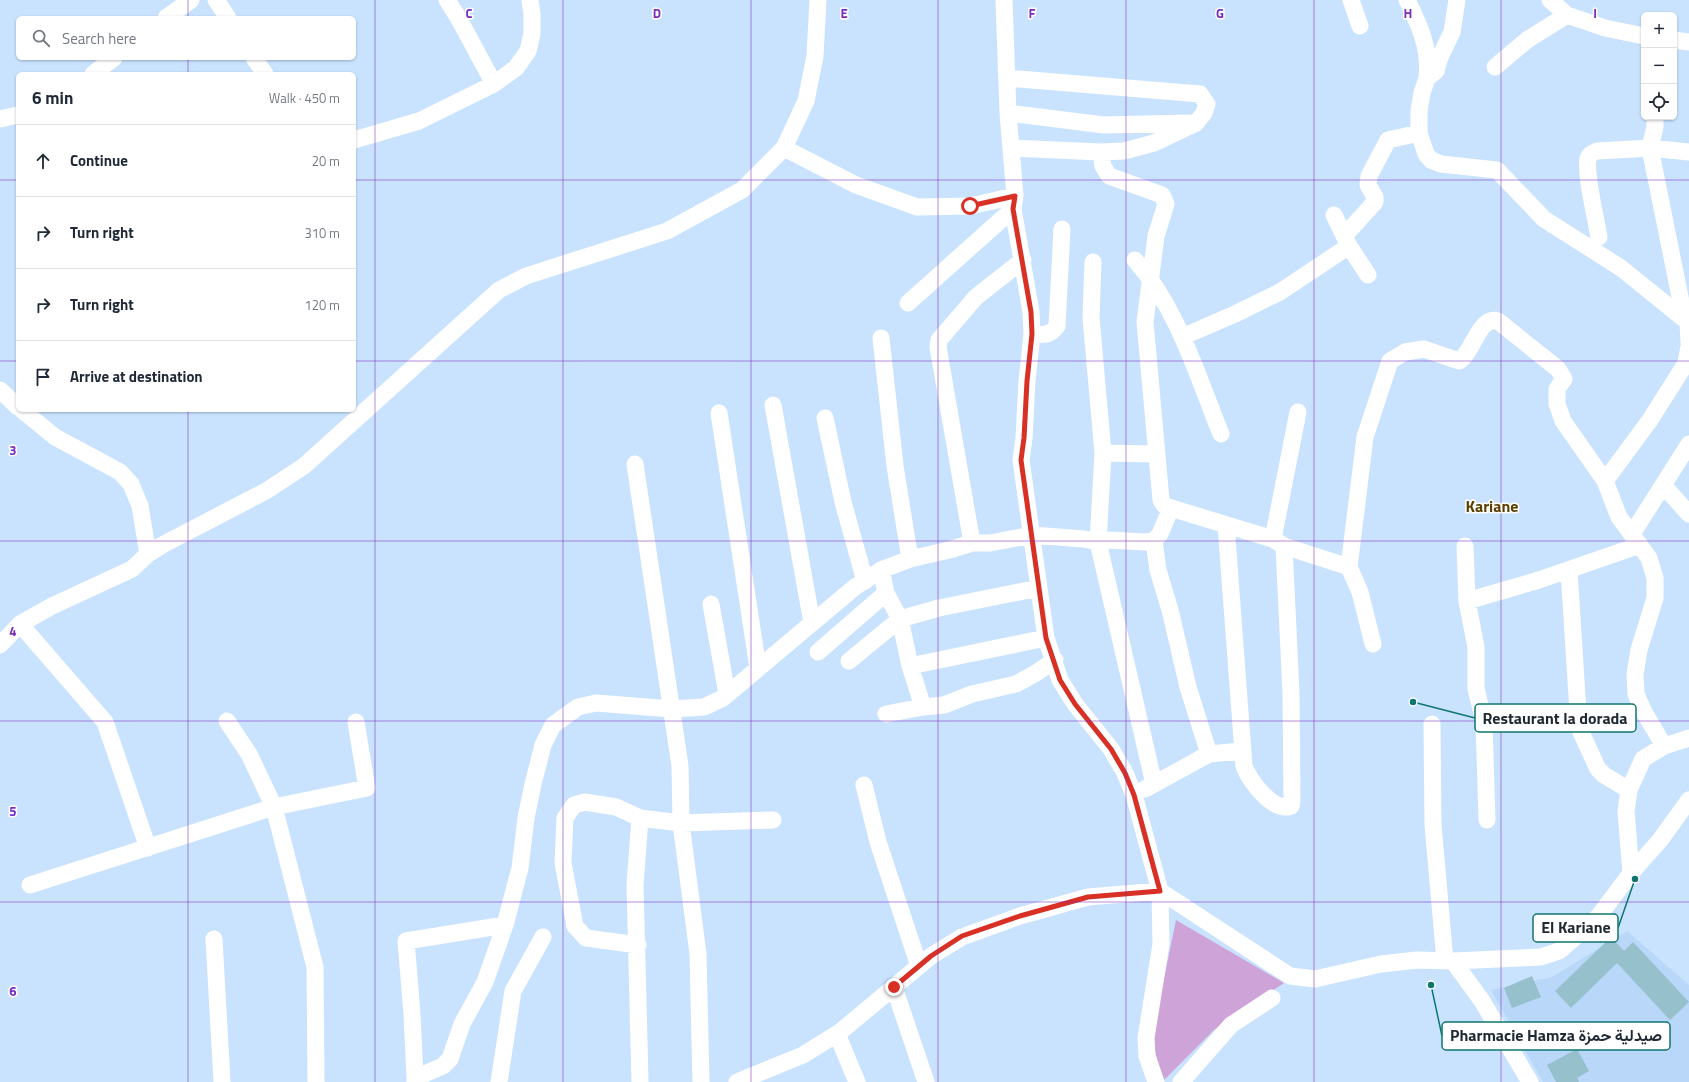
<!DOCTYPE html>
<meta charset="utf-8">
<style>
:root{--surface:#fff;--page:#f2f2f3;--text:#1f2937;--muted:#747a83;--line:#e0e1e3}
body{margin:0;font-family:"Titillium Web",Vazirmatn,sans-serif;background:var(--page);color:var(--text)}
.controls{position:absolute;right:12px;top:12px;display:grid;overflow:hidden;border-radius:6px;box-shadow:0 1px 3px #0004}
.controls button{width:36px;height:36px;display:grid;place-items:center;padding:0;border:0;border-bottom:1px solid var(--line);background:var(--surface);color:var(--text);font:20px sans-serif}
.stop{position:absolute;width:12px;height:12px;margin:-9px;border:3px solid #d93025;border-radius:50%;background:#fff}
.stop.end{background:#d93025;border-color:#fff;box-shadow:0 1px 4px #0008}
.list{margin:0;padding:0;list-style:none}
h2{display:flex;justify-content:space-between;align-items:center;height:52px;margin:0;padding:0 16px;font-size:17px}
h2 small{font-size:13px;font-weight:400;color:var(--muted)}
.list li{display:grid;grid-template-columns:26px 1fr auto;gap:12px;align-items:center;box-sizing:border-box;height:72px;padding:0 16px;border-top:1px solid var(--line)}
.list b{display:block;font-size:15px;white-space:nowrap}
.list em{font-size:13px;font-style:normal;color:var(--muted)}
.icon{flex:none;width:22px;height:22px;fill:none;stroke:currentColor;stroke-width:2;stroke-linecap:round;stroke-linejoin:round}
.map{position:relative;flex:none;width:1689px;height:1082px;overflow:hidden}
.search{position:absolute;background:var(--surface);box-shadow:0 1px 3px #0004;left:16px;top:16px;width:340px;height:44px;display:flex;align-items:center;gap:10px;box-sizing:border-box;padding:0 14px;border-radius:6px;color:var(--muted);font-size:15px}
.panel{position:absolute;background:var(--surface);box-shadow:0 1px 3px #0004;left:16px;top:72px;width:340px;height:340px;border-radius:6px}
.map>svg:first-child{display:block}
.built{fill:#b9d7f9}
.green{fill:#cea4d8}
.building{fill:#96c0cb}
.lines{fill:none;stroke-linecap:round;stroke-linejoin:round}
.minor{stroke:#fff;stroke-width:17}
.route{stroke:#d93025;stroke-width:5}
.grid{fill:none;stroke:#7b2cbf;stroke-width:1;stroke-opacity:0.55}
.labels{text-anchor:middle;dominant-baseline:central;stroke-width:3;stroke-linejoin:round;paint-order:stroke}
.neighbourhood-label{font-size:16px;font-weight:bold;fill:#5d3f04;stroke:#fff}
.grid-label{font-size:13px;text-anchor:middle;font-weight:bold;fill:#7b2cbf;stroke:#fff;stroke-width:3;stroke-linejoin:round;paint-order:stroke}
.leader{fill:none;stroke:#0f766e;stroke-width:1.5}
.callout-dot{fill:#0f766e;stroke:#fff;stroke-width:1.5}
.callout{fill:#fff;stroke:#0f766e;stroke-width:1.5}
.callout-label{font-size:16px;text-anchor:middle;font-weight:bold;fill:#1f2933}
</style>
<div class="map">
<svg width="1689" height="1082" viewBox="0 0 1689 1082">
<rect width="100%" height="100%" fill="#c9e3ff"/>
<path class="built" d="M1627,931L1689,985V1082H1543L1491,990L1552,977Z"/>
<path class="green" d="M1176,920L1284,983L1215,1029L1162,1082L1152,1037Z"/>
<path class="building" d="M1611,937L1624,951L1633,942L1689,1002L1670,1020L1617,963L1571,1008L1555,991Z
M1532,976L1541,997L1512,1008L1504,988Z
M1577,1049L1589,1071L1577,1078L1579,1082H1556L1547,1065Z"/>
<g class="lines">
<path class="minor" d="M216,0L228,18
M447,0L459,19L494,84
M1004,0L1008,113L1015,196L1013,209L1031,312L1032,334L1027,381L1024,438L1021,460L1046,638L1060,680L1075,704L1111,749L1125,773L1134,795L1160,891L1161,944L1146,1038L1147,1056L1156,1082
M1351,0L1360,26
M1407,0C1420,26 1430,48 1427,78
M1457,0L1452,32L1440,57L1436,71L1427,78L1422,93L1419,111V133L1426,154L1431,160L1441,164L1497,170L1544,219L1621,268L1689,323
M1550,0L1567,15L1605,28L1644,36
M166,18L191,0
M1674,40L1689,42
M254,58L265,74
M1495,67L1527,40L1567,15
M93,74L114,58
M1007,78L1200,94L1207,104L1204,113L1196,123L1154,143L1124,151L1101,152L1011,148
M1008,113L1104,125L1189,123
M1655,117V127L1650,148L1681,302L1688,323L1689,342
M0,119L18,115
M354,140L419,121L494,84L516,68L528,51L532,34V14L530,0
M784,148L856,185L917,207L970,206L1015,196
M1101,152L1103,166L1109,176L1162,195L1166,204L1156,236L1145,322L1161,500L1164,505L1171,508L1273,539L1284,546L1349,567
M1334,215L1349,246L1368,275
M1344,236L1375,202V197L1368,185L1369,176L1388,140L1419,133
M1599,237C1596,219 1585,174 1588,159C1589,154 1593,153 1597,151L1650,148L1689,152
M1135,260C1178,309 1197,375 1221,434
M1093,262L1091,318L1103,453L1098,542L1154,784
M908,303L1013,209
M1032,334C1044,335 1050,336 1057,326L1062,229
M1182,337L1235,314L1280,292L1349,246
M881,338L895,466L910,559
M0,390L18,407
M773,405L812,623
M22,410L55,437L120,472L131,484L140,506L148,554
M719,413L758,668
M825,418L843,502L865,581
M1103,453L1156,454
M635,464L680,766L681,823L698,954L701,1082
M1605,481L1650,420L1686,363L1689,346
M1663,485L1689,514
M1226,525L1244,766C1249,780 1273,813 1291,806L1292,801L1291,693L1284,546
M1632,534L1689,444
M1273,539L1298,412
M1154,541L1158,570L1170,610L1188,687L1209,754
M972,543L938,347L939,340L976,297L1023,260
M1465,546L1467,601L1476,647V689L1484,721L1487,820
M881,570L886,593L900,619L910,666L923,707
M1569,570L1579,728L1598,769L1604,775L1629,790
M1467,601L1539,580L1640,545
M711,604L727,694
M20,624L105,722L148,848
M1373,644L1360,592L1349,567L1365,437L1390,361L1405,352L1424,349L1459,361C1473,353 1479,315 1498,321L1558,369L1564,379L1557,389V404L1563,421L1605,481L1619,517L1649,558L1655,578V598L1639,650L1635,674L1636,694L1644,712L1664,746
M0,645L20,624L52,606L132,569L148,554L164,544L266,491L304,466L499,290L526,276L667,231L742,190L784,148L806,101L815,56L818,0
M818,652L886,593
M849,661L900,619L939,608L1039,588
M910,666L1046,638
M886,714L923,707L944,705L972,694L1016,684L1036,673L1055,660
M227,721L249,754L274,807L315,967L316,1082
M1432,724L1433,825L1445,961
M864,785L878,842L919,966
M1145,789L1209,754L1242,751
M640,818L635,885L640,1082
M1631,873L1626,811L1629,790L1643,759L1664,746L1689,738
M30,885L274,807L367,788L356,722
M214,939L222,1082
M638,945L586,938L575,926L563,863L565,818L574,805L585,802L616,807L640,818L681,823L773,820
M1453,961L1482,1001L1530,1082
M894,987L926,1082
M837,1034L857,1082
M415,1078L412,1014L406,941L505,925
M415,1082V1078L443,1066L450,1059L462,1024L485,982L505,925L520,868L526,818L533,784L543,745L553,725L578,707L596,703L672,709L704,707L723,698L855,587L881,570L910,559L949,550L972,543H990L1032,535L1084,539L1098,542L1109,540L1145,542L1154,541L1160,534L1171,508
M499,1082L513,991L543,937
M737,1082L803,1055L840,1032L931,956L962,937L1020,916L1088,897L1160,891L1290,976L1315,979L1381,964L1417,960L1453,961L1541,957L1559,951L1598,917L1631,873L1661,839L1689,800
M1181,1082L1231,1025L1272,998"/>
</g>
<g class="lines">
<path class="route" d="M894,987L931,956L962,936L1020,916L1088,897L1160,891L1134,795L1125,773L1111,749L1075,704L1060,680L1046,638L1021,460L1024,438L1027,381L1032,334L1031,312L1013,209L1015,196L970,206"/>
</g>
<path class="grid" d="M188,0V18M375,0V1082M563,0V1082M751,0V1082M938,0V1082M1126,0V1082M1314,0V1082M1501,0V1082M188,58V74M0,180H18M354,180H1689M0,361H18M354,361H1689M188,410V1082M0,541H1689M0,721H1689M0,902H1689"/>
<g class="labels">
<g class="neighbourhood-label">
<text x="1492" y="506">Kariane</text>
</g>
</g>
<g class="grid-label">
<text x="469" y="18">C</text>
<text x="657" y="18">D</text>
<text x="844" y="18">E</text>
<text x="1032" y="18">F</text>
<text x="1220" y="18">G</text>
<text x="1408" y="18">H</text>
<text x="1595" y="18">I</text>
<text x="13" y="455">3</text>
<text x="13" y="636">4</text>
<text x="13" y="816">5</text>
<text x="13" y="996">6</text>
</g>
<path class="leader" d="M1413 702L1475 718M1635 879L1618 928M1431 985L1442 1036"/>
<g class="callout-dot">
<circle cx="1413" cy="702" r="4"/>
<circle cx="1635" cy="879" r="4"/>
<circle cx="1431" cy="985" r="4"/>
</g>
<g class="callout">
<rect x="1475" y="704" width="161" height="28" rx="4"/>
<rect x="1533" y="914" width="85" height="28" rx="4"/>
<rect x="1442" y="1022" width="228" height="28" rx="4"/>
</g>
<g class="callout-label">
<text x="1555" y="724">Restaurant la dorada</text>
<text x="1576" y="933">El Kariane</text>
<text x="1556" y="1041">Pharmacie Hamza صيدلية حمزة</text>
</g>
</svg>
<div class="controls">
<button>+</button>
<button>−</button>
<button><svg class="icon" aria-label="locate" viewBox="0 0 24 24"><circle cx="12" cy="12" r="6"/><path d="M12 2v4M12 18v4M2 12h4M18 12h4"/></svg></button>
</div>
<div class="stop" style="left:970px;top:206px"></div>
<div class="stop end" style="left:894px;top:987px"></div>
<div class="search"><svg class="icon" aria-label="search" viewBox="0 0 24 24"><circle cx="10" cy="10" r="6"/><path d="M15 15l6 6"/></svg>Search here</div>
<section class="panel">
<h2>6 min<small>Walk · 450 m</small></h2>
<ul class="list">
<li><svg class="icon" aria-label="ahead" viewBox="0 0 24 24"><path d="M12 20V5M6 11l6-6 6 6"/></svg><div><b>Continue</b></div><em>20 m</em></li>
<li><svg class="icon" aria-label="right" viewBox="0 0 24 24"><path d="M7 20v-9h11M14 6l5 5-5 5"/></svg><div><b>Turn right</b></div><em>310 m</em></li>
<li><svg class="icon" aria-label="right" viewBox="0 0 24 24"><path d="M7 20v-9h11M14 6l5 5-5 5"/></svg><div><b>Turn right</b></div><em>120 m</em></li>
<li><svg class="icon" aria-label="arrive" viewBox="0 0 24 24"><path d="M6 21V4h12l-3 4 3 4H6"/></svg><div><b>Arrive at destination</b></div></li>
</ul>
</section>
</div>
